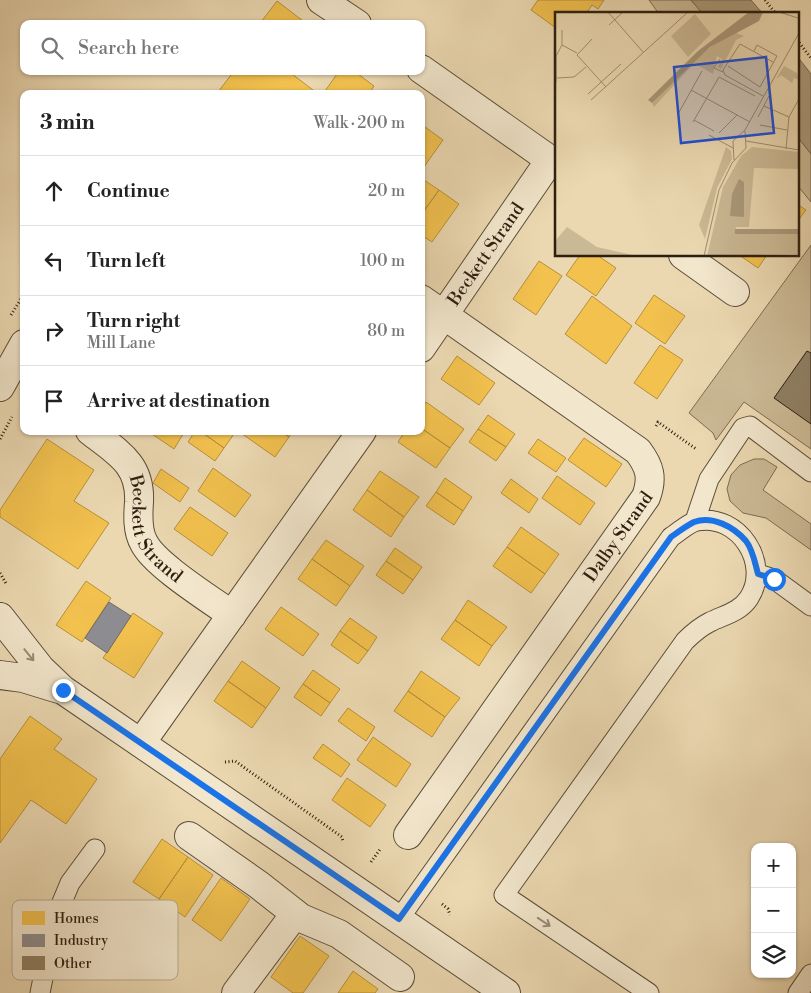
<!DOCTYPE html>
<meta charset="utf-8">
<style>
:root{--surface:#fff;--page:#f6f6f6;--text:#222;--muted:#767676;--line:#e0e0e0}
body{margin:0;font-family:"Libre Bodoni",serif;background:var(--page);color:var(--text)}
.controls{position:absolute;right:15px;bottom:15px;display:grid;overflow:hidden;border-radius:10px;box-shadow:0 1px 4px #0004}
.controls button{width:45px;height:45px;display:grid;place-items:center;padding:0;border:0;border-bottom:1px solid var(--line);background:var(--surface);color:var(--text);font:25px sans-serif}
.stop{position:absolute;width:15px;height:15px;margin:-11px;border:4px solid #1a73e8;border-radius:50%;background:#fff}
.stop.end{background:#1a73e8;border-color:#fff;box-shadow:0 1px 5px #0008}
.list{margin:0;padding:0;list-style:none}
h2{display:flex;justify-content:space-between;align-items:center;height:65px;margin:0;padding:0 20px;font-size:21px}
h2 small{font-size:16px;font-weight:400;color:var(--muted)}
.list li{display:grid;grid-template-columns:32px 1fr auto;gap:15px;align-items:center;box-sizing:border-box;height:70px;padding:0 20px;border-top:1px solid var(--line)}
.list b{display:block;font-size:19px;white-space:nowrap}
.list p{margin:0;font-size:16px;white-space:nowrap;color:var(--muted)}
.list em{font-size:16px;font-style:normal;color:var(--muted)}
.icon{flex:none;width:28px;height:28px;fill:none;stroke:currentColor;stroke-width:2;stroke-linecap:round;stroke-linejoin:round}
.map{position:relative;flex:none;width:811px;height:993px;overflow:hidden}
.search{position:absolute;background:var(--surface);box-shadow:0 1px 4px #0004;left:20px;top:20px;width:405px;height:55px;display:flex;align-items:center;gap:12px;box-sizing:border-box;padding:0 18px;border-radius:10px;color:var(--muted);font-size:19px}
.panel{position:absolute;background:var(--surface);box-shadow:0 1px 4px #0004;left:20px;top:90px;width:405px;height:345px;border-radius:10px}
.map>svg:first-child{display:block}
.green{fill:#cbb995;stroke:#7c6c52}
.water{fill:#aa997a;stroke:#78684f}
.homes{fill:#f2c14e;stroke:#b7903b}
.industry{fill:#8d8d92;stroke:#706c6b}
.building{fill:#8f7f63;stroke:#2c1f0f}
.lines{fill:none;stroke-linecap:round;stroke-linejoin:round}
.service-casing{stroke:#5c4d38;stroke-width:21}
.minor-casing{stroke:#5c4d38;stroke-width:30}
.tertiary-casing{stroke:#5c4d38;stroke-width:30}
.path{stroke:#2c1f0f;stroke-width:3;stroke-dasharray:1 2.5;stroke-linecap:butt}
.service{stroke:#f2e6cc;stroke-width:19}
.minor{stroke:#f2e6cc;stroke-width:28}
.tertiary{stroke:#f2e6cc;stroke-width:28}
.oneway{stroke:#998c77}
.route{stroke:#1a73e8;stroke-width:6}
.labels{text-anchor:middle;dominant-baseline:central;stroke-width:5;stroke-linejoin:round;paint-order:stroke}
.street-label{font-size:18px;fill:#2c1f0f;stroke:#f2e6cc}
.inset-road{fill:none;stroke:#9f8e70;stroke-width:1}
.view{fill:#1d4ed8;fill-opacity:0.15;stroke:#1d4ed8;stroke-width:2.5}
.inset-edge{fill:none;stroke:#2c1f0f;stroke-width:2.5}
.key{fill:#f2e6cc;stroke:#b7aa93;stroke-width:1}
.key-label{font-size:14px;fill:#2c1f0f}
</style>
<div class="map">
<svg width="811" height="993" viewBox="0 0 811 993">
<rect width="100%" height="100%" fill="#ebd8b1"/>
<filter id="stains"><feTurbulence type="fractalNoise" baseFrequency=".004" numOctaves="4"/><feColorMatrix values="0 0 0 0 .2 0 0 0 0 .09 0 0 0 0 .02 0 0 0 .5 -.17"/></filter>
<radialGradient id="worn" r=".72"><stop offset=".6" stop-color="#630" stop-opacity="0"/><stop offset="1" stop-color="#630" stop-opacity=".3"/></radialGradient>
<path class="green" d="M649,0H691L703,14H659Z
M797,136L811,154V202L797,185Z
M811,245V449L744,402L716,440L713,433L689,413Z
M754,459H764L777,467L763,490L811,524V550L766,518L743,513L730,501L727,489L731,475L740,465Z"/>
<path class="water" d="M691,0H751L763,14H703Z
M797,56L811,74V154L797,136Z"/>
<path class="homes" d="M538,0H604L598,9L592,5L586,14H556V28L531,10Z
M277,1L307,24H263L261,22Z
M234,71H288L313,90L310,94H220L218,92Z
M339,71H354L374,86L369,94H323Z
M421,124L443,140L421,171Z
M421,178L439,190L421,215Z
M439,190L459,204L432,242L421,235V215Z
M797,204L806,210L797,222Z
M580,255H597L616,268L596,296L566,275Z
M739,255H767L758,268Z
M539,261L562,276L536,315L513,299Z
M654,295L685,316L665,344L635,323Z
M592,296L632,326L606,364L565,334Z
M660,345L683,360L657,399L634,383Z
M457,356L495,383L479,405L441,379Z
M426,402L464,429L450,448L421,428V409Z
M488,415L515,434L506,447L478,429Z
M421,428L450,448L436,468L398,442L405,431H421Z
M478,429L506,447L496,461L469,442Z
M154,431H185L174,449L152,434Z
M195,431H200L224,448L215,461L188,442Z
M200,431H230L234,434L224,448Z
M238,431H280L289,437L275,457Z
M280,431H293L289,437Z
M584,438L622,464L606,487L568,460Z
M47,439L94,470L74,501L109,523L78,569L0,517V510Z
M538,439L566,458L556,472L528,453Z
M213,468L251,495L235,517L198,491Z
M161,469L189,488L180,502L153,483Z
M380,471L419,497L404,517L367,490Z
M557,476L595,503L580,525L542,498Z
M445,478L472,497L463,511L436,492Z
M511,479L538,499L529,513L501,493Z
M367,490L404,517L391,537L353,510Z
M436,492L463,511L454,525L426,506Z
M190,507L228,533L212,556L174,529Z
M521,527L559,554L545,574L507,547Z
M326,540L364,566L350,586L312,559Z
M507,547L545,574L531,593L493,566Z
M395,548L422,567L413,580L386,561Z
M312,559L350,586L336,606L298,579Z
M386,561L413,580L403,594L376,575Z
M86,581L111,598L82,642L56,625Z
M468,600L507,627L492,646L455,620Z
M281,607L319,634L303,656L265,629Z
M133,613L163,633L134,678L103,658Z
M350,618L377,637L368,651L340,631Z
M455,620L492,646L479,666L441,639Z
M340,631L368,651L358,664L331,645Z
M242,661L280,688L266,708L228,681Z
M313,670L340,689L330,703L303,684Z
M421,671L460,698L445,717L408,691Z
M228,681L266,708L252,728L214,701Z
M303,684L330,703L321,716L294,697Z
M408,691L445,717L432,737L394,711Z
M348,708L375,727L366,741L338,721Z
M30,716L62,739L54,749L97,779L66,824L31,800L0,843V759Z
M373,737L411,764L396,787L357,760Z
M323,744L350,764L341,777L313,758Z
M347,778L386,805L370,827L332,800Z
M162,839L188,857L159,899L133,882Z
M188,857L213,875L185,917L159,899Z
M221,878L250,899L221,941L192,920Z
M300,936L329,956L303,993H293L271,977Z
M353,971L378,989L375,993H338Z"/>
<path class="industry" d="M109,602L131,616L107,653L85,638Z"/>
<path class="building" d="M807,351L811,353V424L774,398Z"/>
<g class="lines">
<g class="service-casing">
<path id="service" d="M695,521L709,479L743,428L750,426L811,472
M758,574L774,579L811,606
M399,919L671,537C679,532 688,523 697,521C739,513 771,564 749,598C740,612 724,615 710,622C700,627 693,633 685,641L504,895L649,993
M40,993L55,919L70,883L95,849
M798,993L811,974"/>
</g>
<g class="minor-casing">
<g id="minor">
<path d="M321,0L357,24"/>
<path d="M421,69L556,164"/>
<path d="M683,255L735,292"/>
<path id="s1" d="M421,348L550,160"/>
<path d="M0,387L24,344"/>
<path id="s2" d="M90,431C117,452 141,464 139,502C138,515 137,531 144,543C155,565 210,599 232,615"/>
<path d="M141,743L362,431"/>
<path id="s3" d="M408,835L646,497C653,478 650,467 638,451L421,299"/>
<path d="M189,836L259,885L301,918L339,934L400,977"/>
<path d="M236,993L295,914"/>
</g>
</g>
<g class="tertiary-casing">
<path id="tertiary" d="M0,617L40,668L63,690L506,993
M0,675L23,678L59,689"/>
</g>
<path class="path" d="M765,0L776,14
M797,40L811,58
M171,93L173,94
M11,315L24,294
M656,426L658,422L696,449
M0,439L12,417
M0,573L7,585
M225,762L235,761L342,837L343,842
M371,862L381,848
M442,904L448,909L450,915"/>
<use href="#service" class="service"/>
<use href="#minor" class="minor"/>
<use href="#tertiary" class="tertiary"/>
</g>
<defs><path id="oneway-shaft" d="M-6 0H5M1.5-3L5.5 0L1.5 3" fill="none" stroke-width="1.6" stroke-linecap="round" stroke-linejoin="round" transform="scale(1.25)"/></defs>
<g class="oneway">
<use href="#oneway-shaft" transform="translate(29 655) rotate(51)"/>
<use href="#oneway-shaft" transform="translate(544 922) rotate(34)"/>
</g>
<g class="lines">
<path class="route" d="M63,690L399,919L671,537C678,532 686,526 694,522C712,515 734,527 746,541C753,550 755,563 758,574L774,579"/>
</g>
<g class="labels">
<g class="street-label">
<text stroke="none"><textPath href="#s1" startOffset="114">Beckett Strand</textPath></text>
<text stroke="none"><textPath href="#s2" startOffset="124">Beckett Strand</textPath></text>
<text stroke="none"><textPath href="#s3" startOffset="365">Dalby Strand</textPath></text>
</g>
</g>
<g transform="translate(555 12)">
<rect width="244" height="244" fill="#ebd8b1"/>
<path d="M140,2L156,22L133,45L116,24ZM186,17L181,21L189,24L181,28L166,57L162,55L168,48L162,44L158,62L139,51L99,95L97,91L137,50L167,26ZM229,54L242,61L244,68L239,66L237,71L226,63L221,67ZM171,135L176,139L177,147L162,176L150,227L144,213ZM197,135L244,140V157L199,156L194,215H181L180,222H244V242L152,244L168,175L186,144ZM12,215L42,235L82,244H0V229Z" fill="#cbb995"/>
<path d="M194,0H208L204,9L155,35L97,91L93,88L143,39ZM184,167L189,170V205L175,204L177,182ZM180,217H244V222H180Z" fill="#aa997a"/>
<path class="inset-road" d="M53,0L88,40M224,0L243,6M54,13L68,0M37,27L22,43L51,75M7,33L22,41M165,47L159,56L168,60M173,54L205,75L222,44L202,33L199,39M2,66L19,65L31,55M1,70V44L7,33V18M136,78L195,110M33,82L66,52M208,84L170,63L168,58L185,32L218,50M36,88L133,0M209,94L234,105M123,102L147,59M203,105L214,84M139,108L159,119M138,110L164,65L200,84M205,113L232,118M164,121L182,103M154,123L178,136M191,129L244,138M231,137L234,105L244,87M179,148L178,129L190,118L244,21M149,244L164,178L177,151L191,136L190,119"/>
<path class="view" d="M211,45L219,121L126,131L119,55Z"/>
<rect width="244" height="244" class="inset-edge"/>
</g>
<rect x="12" y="900" width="166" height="80" rx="8" class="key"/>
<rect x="22" y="911" width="23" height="14" fill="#f2c14e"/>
<rect x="22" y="934" width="23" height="13" fill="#8d8d92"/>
<rect x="22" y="956" width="23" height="14" fill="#8f7f63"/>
<g class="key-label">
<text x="54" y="923">Homes</text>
<text x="54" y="945">Industry</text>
<text x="54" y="968">Other</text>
</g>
<rect width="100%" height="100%" filter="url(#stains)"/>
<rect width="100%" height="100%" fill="url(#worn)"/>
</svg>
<div class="controls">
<button>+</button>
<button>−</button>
<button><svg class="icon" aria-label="layers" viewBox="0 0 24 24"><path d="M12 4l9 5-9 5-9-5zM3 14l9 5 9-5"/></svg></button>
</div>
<div class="stop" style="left:774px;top:579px"></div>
<div class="stop end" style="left:63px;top:690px"></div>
<div class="search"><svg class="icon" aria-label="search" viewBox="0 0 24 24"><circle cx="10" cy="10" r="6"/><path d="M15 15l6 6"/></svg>Search here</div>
<section class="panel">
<h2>3 min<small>Walk · 200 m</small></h2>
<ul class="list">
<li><svg class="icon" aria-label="ahead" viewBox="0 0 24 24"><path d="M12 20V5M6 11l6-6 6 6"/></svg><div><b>Continue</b></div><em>20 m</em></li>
<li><svg class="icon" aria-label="left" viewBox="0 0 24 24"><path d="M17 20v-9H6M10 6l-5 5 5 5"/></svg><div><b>Turn left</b></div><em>100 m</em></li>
<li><svg class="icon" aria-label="right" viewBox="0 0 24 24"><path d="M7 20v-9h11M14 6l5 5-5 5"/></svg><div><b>Turn right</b><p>Mill Lane</p></div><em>80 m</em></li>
<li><svg class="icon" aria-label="arrive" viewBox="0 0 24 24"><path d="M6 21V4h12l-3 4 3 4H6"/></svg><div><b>Arrive at destination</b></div></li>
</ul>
</section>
</div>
